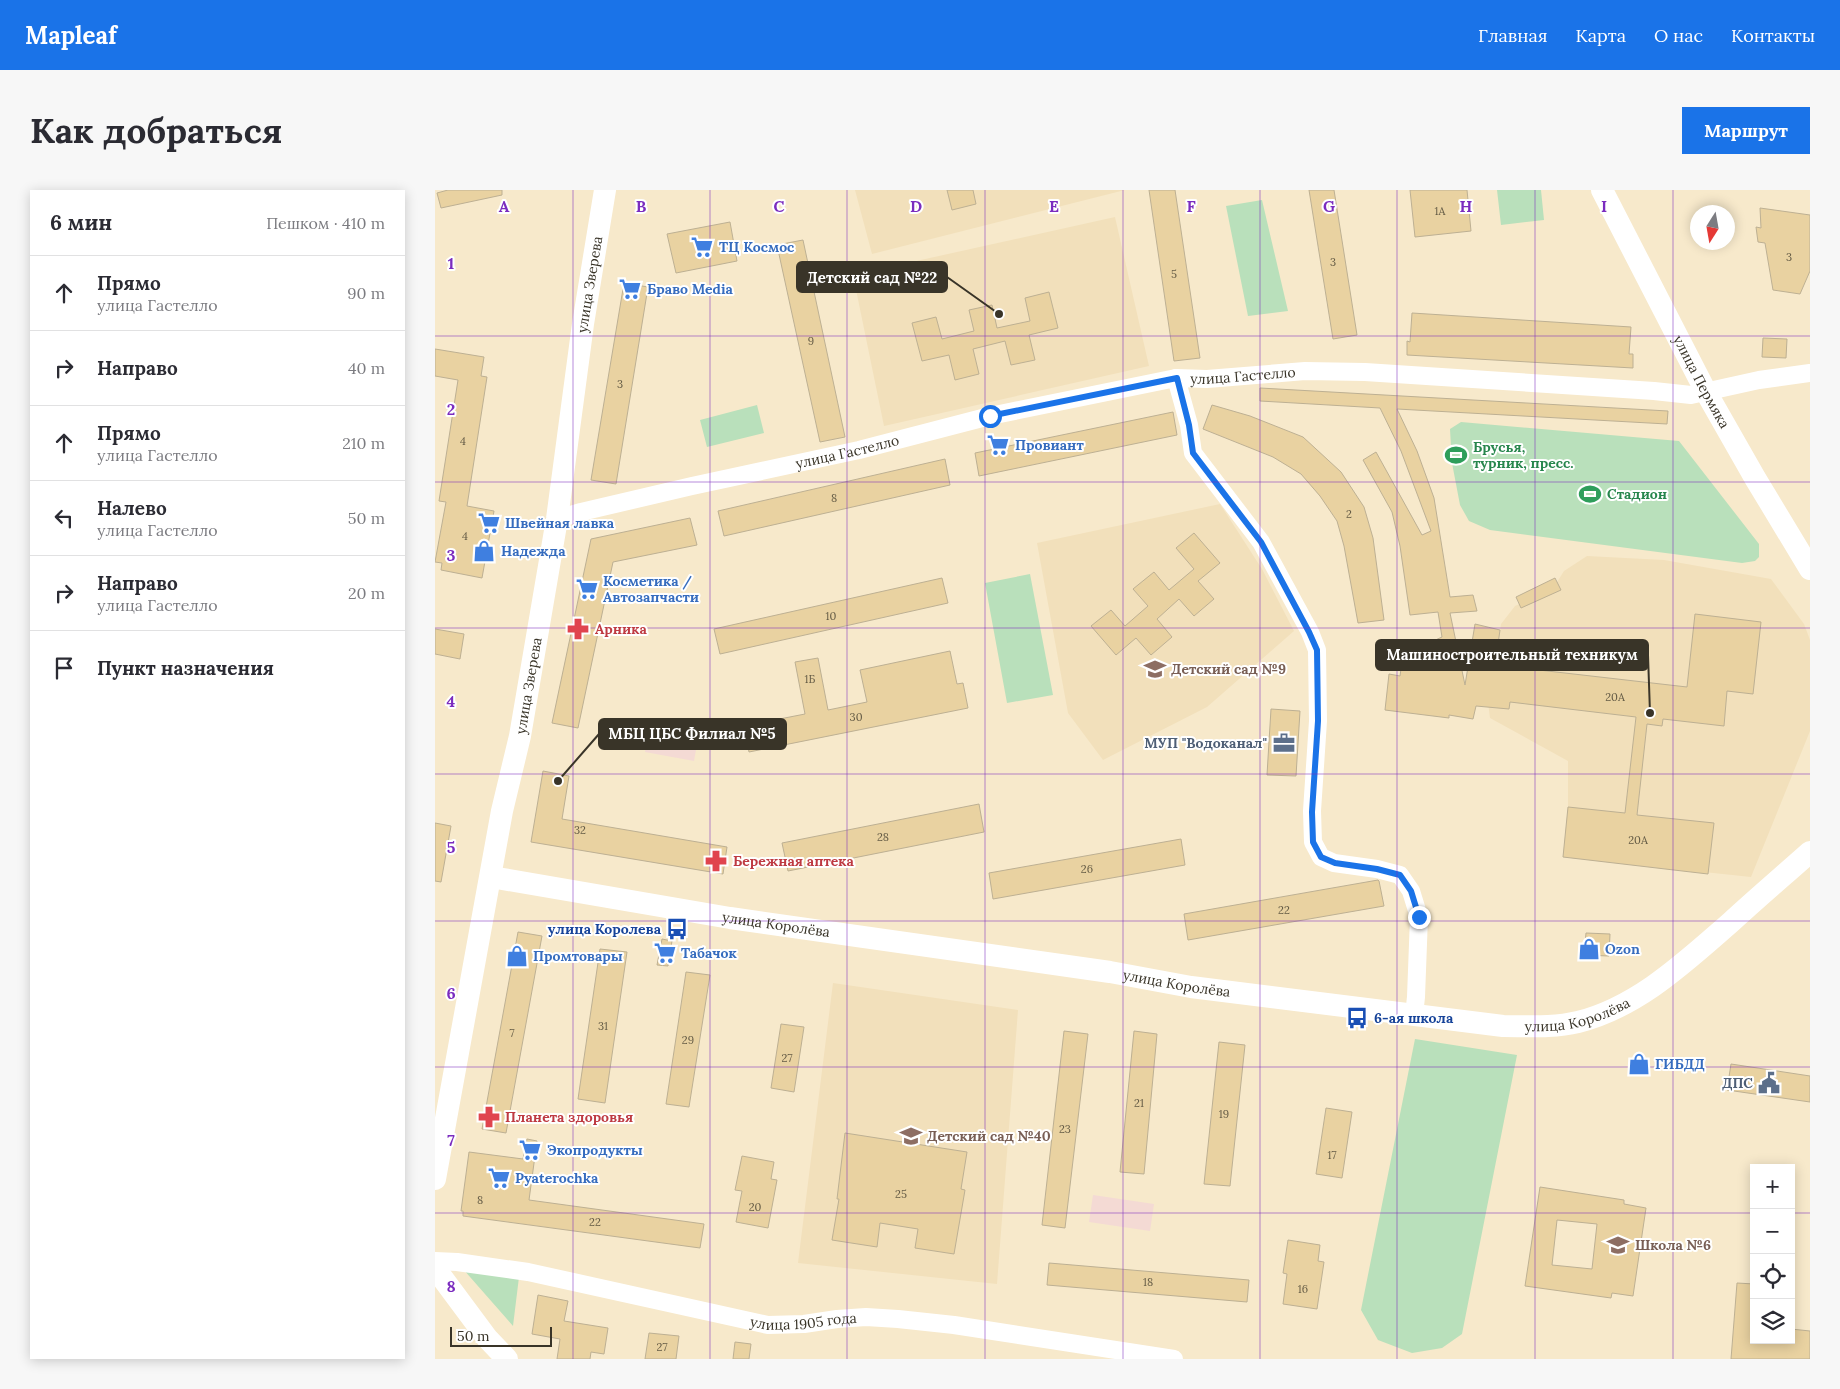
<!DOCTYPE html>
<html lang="ru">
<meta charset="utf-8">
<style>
:root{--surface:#fff;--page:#f7f7f7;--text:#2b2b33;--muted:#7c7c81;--line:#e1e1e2;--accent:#1a73e8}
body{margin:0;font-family:Lora,serif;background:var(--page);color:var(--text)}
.controls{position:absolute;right:15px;bottom:15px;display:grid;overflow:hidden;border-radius:0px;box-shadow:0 2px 12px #0003}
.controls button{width:45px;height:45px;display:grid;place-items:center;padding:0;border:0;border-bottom:1px solid var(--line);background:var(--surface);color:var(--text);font:25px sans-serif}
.compass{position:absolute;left:1255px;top:15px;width:45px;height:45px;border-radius:50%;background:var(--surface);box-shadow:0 2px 12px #0003;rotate:191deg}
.scale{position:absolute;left:15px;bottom:12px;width:102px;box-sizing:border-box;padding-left:5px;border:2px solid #393428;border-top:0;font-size:14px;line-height:18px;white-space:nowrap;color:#393428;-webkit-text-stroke:4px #fff;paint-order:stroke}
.stop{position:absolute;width:15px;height:15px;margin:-11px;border:4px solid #1a73e8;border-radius:50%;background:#fff}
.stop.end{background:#1a73e8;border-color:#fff;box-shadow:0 1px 5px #0008}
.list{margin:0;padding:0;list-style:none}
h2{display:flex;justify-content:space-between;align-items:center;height:65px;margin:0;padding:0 20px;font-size:21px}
h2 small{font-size:16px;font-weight:400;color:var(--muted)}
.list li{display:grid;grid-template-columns:32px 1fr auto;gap:15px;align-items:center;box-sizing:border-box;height:75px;padding:0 20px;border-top:1px solid var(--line)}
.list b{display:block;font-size:19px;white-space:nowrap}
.list p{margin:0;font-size:16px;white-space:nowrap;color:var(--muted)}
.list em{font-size:16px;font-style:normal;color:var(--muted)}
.icon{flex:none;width:28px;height:28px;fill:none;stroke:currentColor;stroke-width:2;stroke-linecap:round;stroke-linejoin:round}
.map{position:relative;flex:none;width:1375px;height:1169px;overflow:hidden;border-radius:0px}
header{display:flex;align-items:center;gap:30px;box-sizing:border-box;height:70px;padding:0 25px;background:var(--accent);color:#fff}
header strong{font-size:24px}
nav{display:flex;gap:28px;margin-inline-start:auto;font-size:18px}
.intro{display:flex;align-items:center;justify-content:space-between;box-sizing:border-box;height:120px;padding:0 30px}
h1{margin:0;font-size:35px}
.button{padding:12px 22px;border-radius:0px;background:var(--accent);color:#fff;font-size:18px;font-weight:700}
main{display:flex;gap:30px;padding:0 30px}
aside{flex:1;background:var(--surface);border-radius:0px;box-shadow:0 2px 12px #0003}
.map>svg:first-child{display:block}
.industrial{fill:#f4dad4}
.built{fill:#f2e0bb}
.green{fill:#b9e0bb}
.building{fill:#e9d2a1;stroke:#bdb093;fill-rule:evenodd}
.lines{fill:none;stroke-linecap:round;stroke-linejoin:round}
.minor{stroke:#fff;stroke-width:18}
.major{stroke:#fff;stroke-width:22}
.route{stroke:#1a73e8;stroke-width:6}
.grid{fill:none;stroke:#7b2cbf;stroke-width:1;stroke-opacity:0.55}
.labels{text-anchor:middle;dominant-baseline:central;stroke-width:4;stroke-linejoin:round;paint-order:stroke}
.number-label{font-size:11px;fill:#655c46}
.shop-label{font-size:14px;font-weight:bold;fill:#366cbe;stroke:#fff;text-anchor:start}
.street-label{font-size:14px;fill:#393428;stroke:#fff}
.leisure-label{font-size:14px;font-weight:bold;fill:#27864d;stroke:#fff;text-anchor:start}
.health-label{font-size:14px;font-weight:bold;fill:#be3a42;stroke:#fff;text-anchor:start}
.education-label{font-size:14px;font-weight:bold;fill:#785e54;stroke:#fff;text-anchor:start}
.service-label{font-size:14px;font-weight:bold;fill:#4e5e75;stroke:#fff;text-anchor:end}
.transit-label{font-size:14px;font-weight:bold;fill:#164399;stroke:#fff;text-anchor:end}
.grid-label{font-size:16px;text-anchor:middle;font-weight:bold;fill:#7b2cbf;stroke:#fff;stroke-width:4;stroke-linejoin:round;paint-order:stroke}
.leader{fill:none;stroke:#393428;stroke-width:2}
.callout-dot{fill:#393428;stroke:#fff;stroke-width:2}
.callout{fill:#393428;stroke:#393428;stroke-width:2}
.callout-label{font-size:15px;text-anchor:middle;font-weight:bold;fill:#fff}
</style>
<header>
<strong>Mapleaf</strong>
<nav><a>Главная</a><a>Карта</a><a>О нас</a><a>Контакты</a></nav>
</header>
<div class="intro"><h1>Как добраться</h1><a class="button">Маршрут</a></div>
<main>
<aside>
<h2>6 мин<small>Пешком · 410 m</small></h2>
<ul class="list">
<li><svg class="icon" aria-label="ahead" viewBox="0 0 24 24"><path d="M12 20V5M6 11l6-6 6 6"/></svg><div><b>Прямо</b><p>улица Гастелло</p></div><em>90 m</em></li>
<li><svg class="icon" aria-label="right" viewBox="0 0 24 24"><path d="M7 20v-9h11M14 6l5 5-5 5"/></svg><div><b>Направо</b></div><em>40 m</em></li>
<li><svg class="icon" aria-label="ahead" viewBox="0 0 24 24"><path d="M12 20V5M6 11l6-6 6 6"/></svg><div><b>Прямо</b><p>улица Гастелло</p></div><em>210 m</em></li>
<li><svg class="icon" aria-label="left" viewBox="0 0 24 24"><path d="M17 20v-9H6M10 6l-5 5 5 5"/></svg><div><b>Налево</b><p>улица Гастелло</p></div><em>50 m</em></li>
<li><svg class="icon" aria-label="right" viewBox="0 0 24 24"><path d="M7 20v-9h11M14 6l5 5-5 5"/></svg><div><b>Направо</b><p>улица Гастелло</p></div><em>20 m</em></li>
<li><svg class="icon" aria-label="arrive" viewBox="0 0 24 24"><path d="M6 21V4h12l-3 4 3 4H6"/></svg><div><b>Пункт назначения</b></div></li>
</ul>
</aside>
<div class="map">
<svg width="1375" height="1169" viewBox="0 0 1375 1169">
<rect width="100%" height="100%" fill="#f7e9cb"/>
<path class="industrial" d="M215,535L264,543L259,571L210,562Z
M658,1005L719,1014L715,1041L654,1032Z"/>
<path class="built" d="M420,0H690L437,64Z
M680,27L714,176L449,236L418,85Z
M785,314L827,379L859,441L772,517L668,570L633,523L602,353Z
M1152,366L1229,370L1336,389L1369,434L1375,450V541L1316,687L1128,667L1133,617V571L1055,528L1053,512L1066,434L1080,416L1119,397L1129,381Z
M398,793L583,820L562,1094L363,1073Z"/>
<path class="green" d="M1062,0H1106L1109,30L1066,35Z
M827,10L853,121L813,126L791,16Z
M322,215L329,243L272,257L265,230Z
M1026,232L1244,251L1324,354V367L1320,371L1307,373L1055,340L1034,331L1025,315L1017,273H1015L1016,257L1015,239Z
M595,384L618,505L572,513L550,393Z
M980,849L1082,865L1027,1144L1007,1158L977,1163L943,1150L926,1120Z
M28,1079L84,1087L78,1136Z"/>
<path class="building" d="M13,0H67V5L6,18L2,3Z
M512,0H538L541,14L517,20Z
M714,0H740L765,168L739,171Z
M874,0H899L922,145L898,149Z
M975,0H1032L1036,41L980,47Z
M1325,18L1375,25V81L1365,104L1338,100L1330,53L1323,52L1321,37L1326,38Z
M295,32L302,71L241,83L232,44Z
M368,50L410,247L385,252L342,55Z
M189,93L213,97L181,294L156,290Z
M614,102L623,138L594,145L600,170L576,175L570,151L538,159L544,184L520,190L514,165L487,171L477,133L501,127L507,149L539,141L534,120L557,115L562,138L595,131L590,108Z
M977,123L1196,137L1194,164H1198V178L972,165V151L975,152Z
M1328,148L1352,149L1351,168L1327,167Z
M0,159L49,167L46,186L52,187L32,316L59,321L47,388L6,380L7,373L0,372L11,312L4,311L23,190L0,186Z
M825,198L1233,221L1232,234L962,219L982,261L999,308L1015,407L1038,405L1042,421L1015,423L1030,495L1040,434L1065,440L1060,475L1252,497L1260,424L1326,432L1318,504L1292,501L1289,536L1228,529L1227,536L1212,534L1202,625L1279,633L1273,684L1128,667L1133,617L1190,623L1201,527L1075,512L1074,519L1041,516L1038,529L1014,525V528L950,520L954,484L965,486L968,464L994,474L996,452L1007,447L1003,422L975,425L965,356L957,322L928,270L941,262L987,345L996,341L966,261L945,218L825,211Z
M777,215L815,226L868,247L906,282L929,317L938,348L949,430L923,433L909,356L902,331L885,306L866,284L838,267L768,239Z
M738,222L742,245L544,286L540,263Z
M510,269L515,295L289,346L283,321Z
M255,328L262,355L178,372L143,538L117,533L156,349Z
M759,343L785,373L763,391L779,409L759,426L744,409L722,429L737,447L716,465L701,448L681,465L656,436L676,420L690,436L713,416L698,399L719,382L734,400L759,379L741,358Z
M507,388L513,413L285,464L279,439Z
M1120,388L1126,400L1086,418L1081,407Z
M0,439L29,444L25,469L0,464Z
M515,461L522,494L528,493L533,518L314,562L309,536L370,524L360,472L383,468L393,520L432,512L425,480Z
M836,519L865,521L861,586L832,585Z
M108,581L134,586L127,629L292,657L288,684L96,652Z
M544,614L549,642L353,681L347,653Z
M0,633L16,636L6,692L0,691Z
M746,649L750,675L558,709L554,683Z
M943,690L944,691L949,716L753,750L749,724Z
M83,742L107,746L71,943L47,939Z
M1151,743L1175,744L1174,766L1149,765Z
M227,749L237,751L233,776L222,775Z
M165,759L192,762L170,913L143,909Z
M251,782L275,785L254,917L231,914Z
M346,834L369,837L359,902L336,898Z
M629,841L653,844L630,1038L607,1035Z
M699,841L722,844L709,984L685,982Z
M784,852L810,855L795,996L769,994Z
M1296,874L1375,886V912L1292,900Z
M891,918L917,922L907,988L881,984Z
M410,943L532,962L526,999L530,1000L519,1064L480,1058L483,1039L445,1033L442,1057L397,1050L404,1009H402Z
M92,949L102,951L94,1010L269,1034L265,1058L28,1026V1021H26L34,962L88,969Z
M307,966L339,972L336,989L342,990L333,1038L301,1032L307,1001L300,1000Z
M1105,997L1189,1010V1014L1211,1018L1198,1106L1177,1103L1176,1108L1090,1096ZM1122,1030L1162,1034L1157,1079L1117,1075Z
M853,1050L885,1055L883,1071L889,1072L882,1119L848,1114L852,1084L848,1083Z
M614,1073L814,1090L812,1112L612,1095Z
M1302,1093L1319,1094V1150H1356V1139L1375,1141V1169H1296Z
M103,1105L133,1111L129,1131L173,1138L169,1164L156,1162L155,1169H122L125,1149L97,1144Z
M214,1143L244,1146L241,1169H210Z
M300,1152L316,1154L314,1169H298Z"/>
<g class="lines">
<g class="minor">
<path d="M741,188L754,235L758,263L826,352L875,442L882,460L883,531L877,621L878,652L886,667L899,673L942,679L965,685L976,701L984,727L981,807L979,825"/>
<path id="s1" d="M122,329L146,322L257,296L424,260L555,226L741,188L772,189L870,181L930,182L1219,201L1256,205L1324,190L1375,183"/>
<path id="s2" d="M0,1071L22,1072L93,1082L333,1135L369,1134L402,1129L431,1127L463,1129L519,1135L739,1169"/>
</g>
<g class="major">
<path id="s3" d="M1167,0L1271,202L1320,288L1375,379"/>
<path id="s4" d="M56,687L295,728L675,782L756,797L1068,836C1093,836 1118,838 1143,832C1203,817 1250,772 1295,733C1321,709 1348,686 1375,662"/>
<path id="s5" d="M0,989L67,621L85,546L122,329L148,134L170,0"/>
<path d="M0,1078L52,1148L72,1169"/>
</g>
</g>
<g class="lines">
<path class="route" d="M555,226L742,188L754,235L758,263L826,352L874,442L882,460L883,531L877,622L878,652L886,667L900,673L942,679L965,685L976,701L984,727"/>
</g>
<path class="grid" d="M138,0V1169M275,0V1169M412,0V1169M550,0V1169M688,0V1169M825,0V1169M962,0V1169M1100,0V1169M1238,0V1169M0,146H1375M0,292H1375M0,438H1375M0,584H1375M0,731H1375M0,877H1375M0,1023H1319M1356,1023H1375"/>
<defs>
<g id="supermarket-bare" transform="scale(1.725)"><path d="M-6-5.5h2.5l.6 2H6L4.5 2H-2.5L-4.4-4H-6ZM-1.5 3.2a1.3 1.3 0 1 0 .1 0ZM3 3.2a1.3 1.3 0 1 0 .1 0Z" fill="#3f7fe0" stroke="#fff" stroke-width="2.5" paint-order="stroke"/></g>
<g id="stadium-bare" transform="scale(1.725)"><path d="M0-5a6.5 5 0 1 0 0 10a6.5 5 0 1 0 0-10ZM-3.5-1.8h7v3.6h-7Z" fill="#2e9e5b" stroke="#fff" stroke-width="2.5" paint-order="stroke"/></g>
<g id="shop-bare" transform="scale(1.725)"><path d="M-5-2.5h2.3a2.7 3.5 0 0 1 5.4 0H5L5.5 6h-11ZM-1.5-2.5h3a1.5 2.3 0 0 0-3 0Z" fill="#3f7fe0" stroke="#fff" stroke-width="2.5" paint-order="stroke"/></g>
<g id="pharmacy-bare" transform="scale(1.725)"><path d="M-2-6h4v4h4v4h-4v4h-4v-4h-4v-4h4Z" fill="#e0444e" stroke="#fff" stroke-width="2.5" paint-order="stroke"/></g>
<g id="school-bare" transform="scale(1.725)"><path d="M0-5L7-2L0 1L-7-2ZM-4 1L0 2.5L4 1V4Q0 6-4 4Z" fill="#8d6e63" stroke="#fff" stroke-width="2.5" paint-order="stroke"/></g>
<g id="office-bare" transform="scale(1.725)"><path d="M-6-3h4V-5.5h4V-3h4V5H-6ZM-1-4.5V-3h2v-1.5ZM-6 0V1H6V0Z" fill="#5c6f8a" stroke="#fff" stroke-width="2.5" paint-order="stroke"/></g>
<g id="bus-bare" transform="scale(1.725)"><path d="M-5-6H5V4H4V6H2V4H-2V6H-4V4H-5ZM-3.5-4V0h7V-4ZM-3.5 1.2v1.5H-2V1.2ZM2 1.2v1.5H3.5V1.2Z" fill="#1a4fb4" stroke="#fff" stroke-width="2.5" paint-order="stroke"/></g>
<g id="civic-bare" transform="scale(1.725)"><path d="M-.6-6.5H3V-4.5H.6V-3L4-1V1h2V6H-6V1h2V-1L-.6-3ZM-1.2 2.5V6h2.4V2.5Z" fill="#5c6f8a" stroke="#fff" stroke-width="2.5" paint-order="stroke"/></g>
</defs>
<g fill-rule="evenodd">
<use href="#supermarket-bare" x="267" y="57"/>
<use href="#supermarket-bare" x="195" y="99"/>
<use href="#supermarket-bare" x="563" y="255"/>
<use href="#stadium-bare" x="1021" y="265"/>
<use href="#stadium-bare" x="1155" y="304"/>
<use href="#supermarket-bare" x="54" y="333"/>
<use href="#shop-bare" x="49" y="361"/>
<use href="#supermarket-bare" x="152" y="399"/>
<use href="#pharmacy-bare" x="143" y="439"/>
<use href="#school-bare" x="720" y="479"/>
<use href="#office-bare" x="849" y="553"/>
<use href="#pharmacy-bare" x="281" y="671"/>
<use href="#bus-bare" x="242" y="739"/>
<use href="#shop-bare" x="1154" y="759"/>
<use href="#supermarket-bare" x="230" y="763"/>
<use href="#shop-bare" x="82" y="766"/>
<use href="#bus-bare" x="922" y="828"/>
<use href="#shop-bare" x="1204" y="874"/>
<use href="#civic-bare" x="1334" y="893"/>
<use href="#pharmacy-bare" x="54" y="927"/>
<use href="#school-bare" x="476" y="946"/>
<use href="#supermarket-bare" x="95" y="960"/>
<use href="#supermarket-bare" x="64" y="988"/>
<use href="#school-bare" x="1183" y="1055"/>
</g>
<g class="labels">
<g class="number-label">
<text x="1005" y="21">1А</text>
<text x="1354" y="67">3</text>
<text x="898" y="72">3</text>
<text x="739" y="84">5</text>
<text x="376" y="151">9</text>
<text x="185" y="194">3</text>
<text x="28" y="251">4</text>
<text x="399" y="308">8</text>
<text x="914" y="324">2</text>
<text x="30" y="346">4</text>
<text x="396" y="426">10</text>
<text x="375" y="489">1Б</text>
<text x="1180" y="507">20А</text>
<text x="421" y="527">30</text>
<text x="145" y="640">32</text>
<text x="448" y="647">28</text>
<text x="1203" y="650">20А</text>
<text x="652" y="679">26</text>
<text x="849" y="720">22</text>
<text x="168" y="836">31</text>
<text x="77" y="843">7</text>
<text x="253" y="850">29</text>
<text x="352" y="868">27</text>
<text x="704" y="913">21</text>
<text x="789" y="924">19</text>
<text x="630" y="939">23</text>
<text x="897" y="965">17</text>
<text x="466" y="1004">25</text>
<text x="45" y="1010">8</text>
<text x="320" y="1017">20</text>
<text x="160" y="1032">22</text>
<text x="713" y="1092">18</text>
<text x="868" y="1099">16</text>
<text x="227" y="1157">27</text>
</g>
<g class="shop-label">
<text x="284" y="57">ТЦ Космос</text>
<text x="212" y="99">Браво Media</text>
<text x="580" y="255">Провиант</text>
<text x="70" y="333">Швейная лавка</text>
<text x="66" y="361">Надежда</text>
<text x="168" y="391">Косметика /<tspan x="168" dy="16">Автозапчасти</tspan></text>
<text x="1170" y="759">Ozon</text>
<text x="246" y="763">Табачок</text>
<text x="98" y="766">Промтовары</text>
<text x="1220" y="874">ГИБДД</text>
<text x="112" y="960">Экопродукты</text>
<text x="80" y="988">Pyaterochka</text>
</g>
<g class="street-label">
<text stroke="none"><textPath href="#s5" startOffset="908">улица Зверева</textPath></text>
<text stroke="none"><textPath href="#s1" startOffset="702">улица Гастелло</textPath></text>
<text stroke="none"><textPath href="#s3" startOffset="216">улица Пермяка</textPath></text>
<text stroke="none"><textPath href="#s1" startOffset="298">улица Гастелло</textPath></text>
<text stroke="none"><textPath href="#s5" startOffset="502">улица Зверева</textPath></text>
<text stroke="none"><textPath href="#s4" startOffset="289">улица Королёва</textPath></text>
<text stroke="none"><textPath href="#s4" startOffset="694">улица Королёва</textPath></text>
<text stroke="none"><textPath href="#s4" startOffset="1099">улица Королёва</textPath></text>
<text stroke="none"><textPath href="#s2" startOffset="375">улица 1905 года</textPath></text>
</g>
<g class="leisure-label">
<text x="1038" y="257">Брусья,<tspan x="1038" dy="16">турник, пресс.</tspan></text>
<text x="1172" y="304">Стадион</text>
</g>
<g class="health-label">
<text x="160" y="439">Арника</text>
<text x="298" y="671">Бережная аптека</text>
<text x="70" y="927">Планета здоровья</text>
</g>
<g class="education-label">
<text x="736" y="479">Детский сад №9</text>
<text x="492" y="946">Детский сад №40</text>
<text x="1200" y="1055">Школа №6</text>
</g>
<g class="service-label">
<text x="832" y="553">МУП "Водоканал"</text>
<text x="1318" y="893">ДПС</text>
</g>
<g class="transit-label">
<text x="226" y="739">улица Королева</text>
<text x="939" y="828" text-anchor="start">6-ая школа</text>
</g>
</g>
<g class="grid-label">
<text x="69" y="22">A</text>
<text x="206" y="22">B</text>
<text x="344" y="22">C</text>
<text x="481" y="22">D</text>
<text x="619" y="22">E</text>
<text x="756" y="22">F</text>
<text x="894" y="22">G</text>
<text x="1031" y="22">H</text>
<text x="1169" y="22">I</text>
<text x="16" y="79">1</text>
<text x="16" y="225">2</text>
<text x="16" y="371">3</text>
<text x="16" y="517">4</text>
<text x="16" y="663">5</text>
<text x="16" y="809">6</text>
<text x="16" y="956">7</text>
<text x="16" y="1102">8</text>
</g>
<path class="leader" d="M564 124L512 87M1215 523L1213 465M123 591L164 544"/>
<g class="callout-dot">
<circle cx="564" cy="124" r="5"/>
<circle cx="1215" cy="523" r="5"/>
<circle cx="123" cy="591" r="5"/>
</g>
<g class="callout">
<rect x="362" y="72" width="150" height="30" rx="5"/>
<rect x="941" y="450" width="272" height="30" rx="5"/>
<rect x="164" y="529" width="187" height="30" rx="5"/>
</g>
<g class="callout-label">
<text x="437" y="93">Детский сад №22</text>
<text x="1077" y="470">Машиностроительный техникум</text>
<text x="257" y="549">МБЦ ЦБС Филиал №5</text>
</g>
</svg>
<div class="controls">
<button>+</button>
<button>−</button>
<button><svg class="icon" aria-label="locate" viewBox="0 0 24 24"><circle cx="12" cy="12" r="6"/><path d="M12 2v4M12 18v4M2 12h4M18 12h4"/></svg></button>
<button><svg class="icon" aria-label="layers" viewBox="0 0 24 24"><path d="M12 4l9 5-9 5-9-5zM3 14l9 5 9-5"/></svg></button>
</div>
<svg class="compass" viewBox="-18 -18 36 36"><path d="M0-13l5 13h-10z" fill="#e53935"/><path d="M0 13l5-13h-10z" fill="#7c7c81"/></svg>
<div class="scale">50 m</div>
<div class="stop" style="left:555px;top:226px"></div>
<div class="stop end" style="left:984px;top:727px"></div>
</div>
</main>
